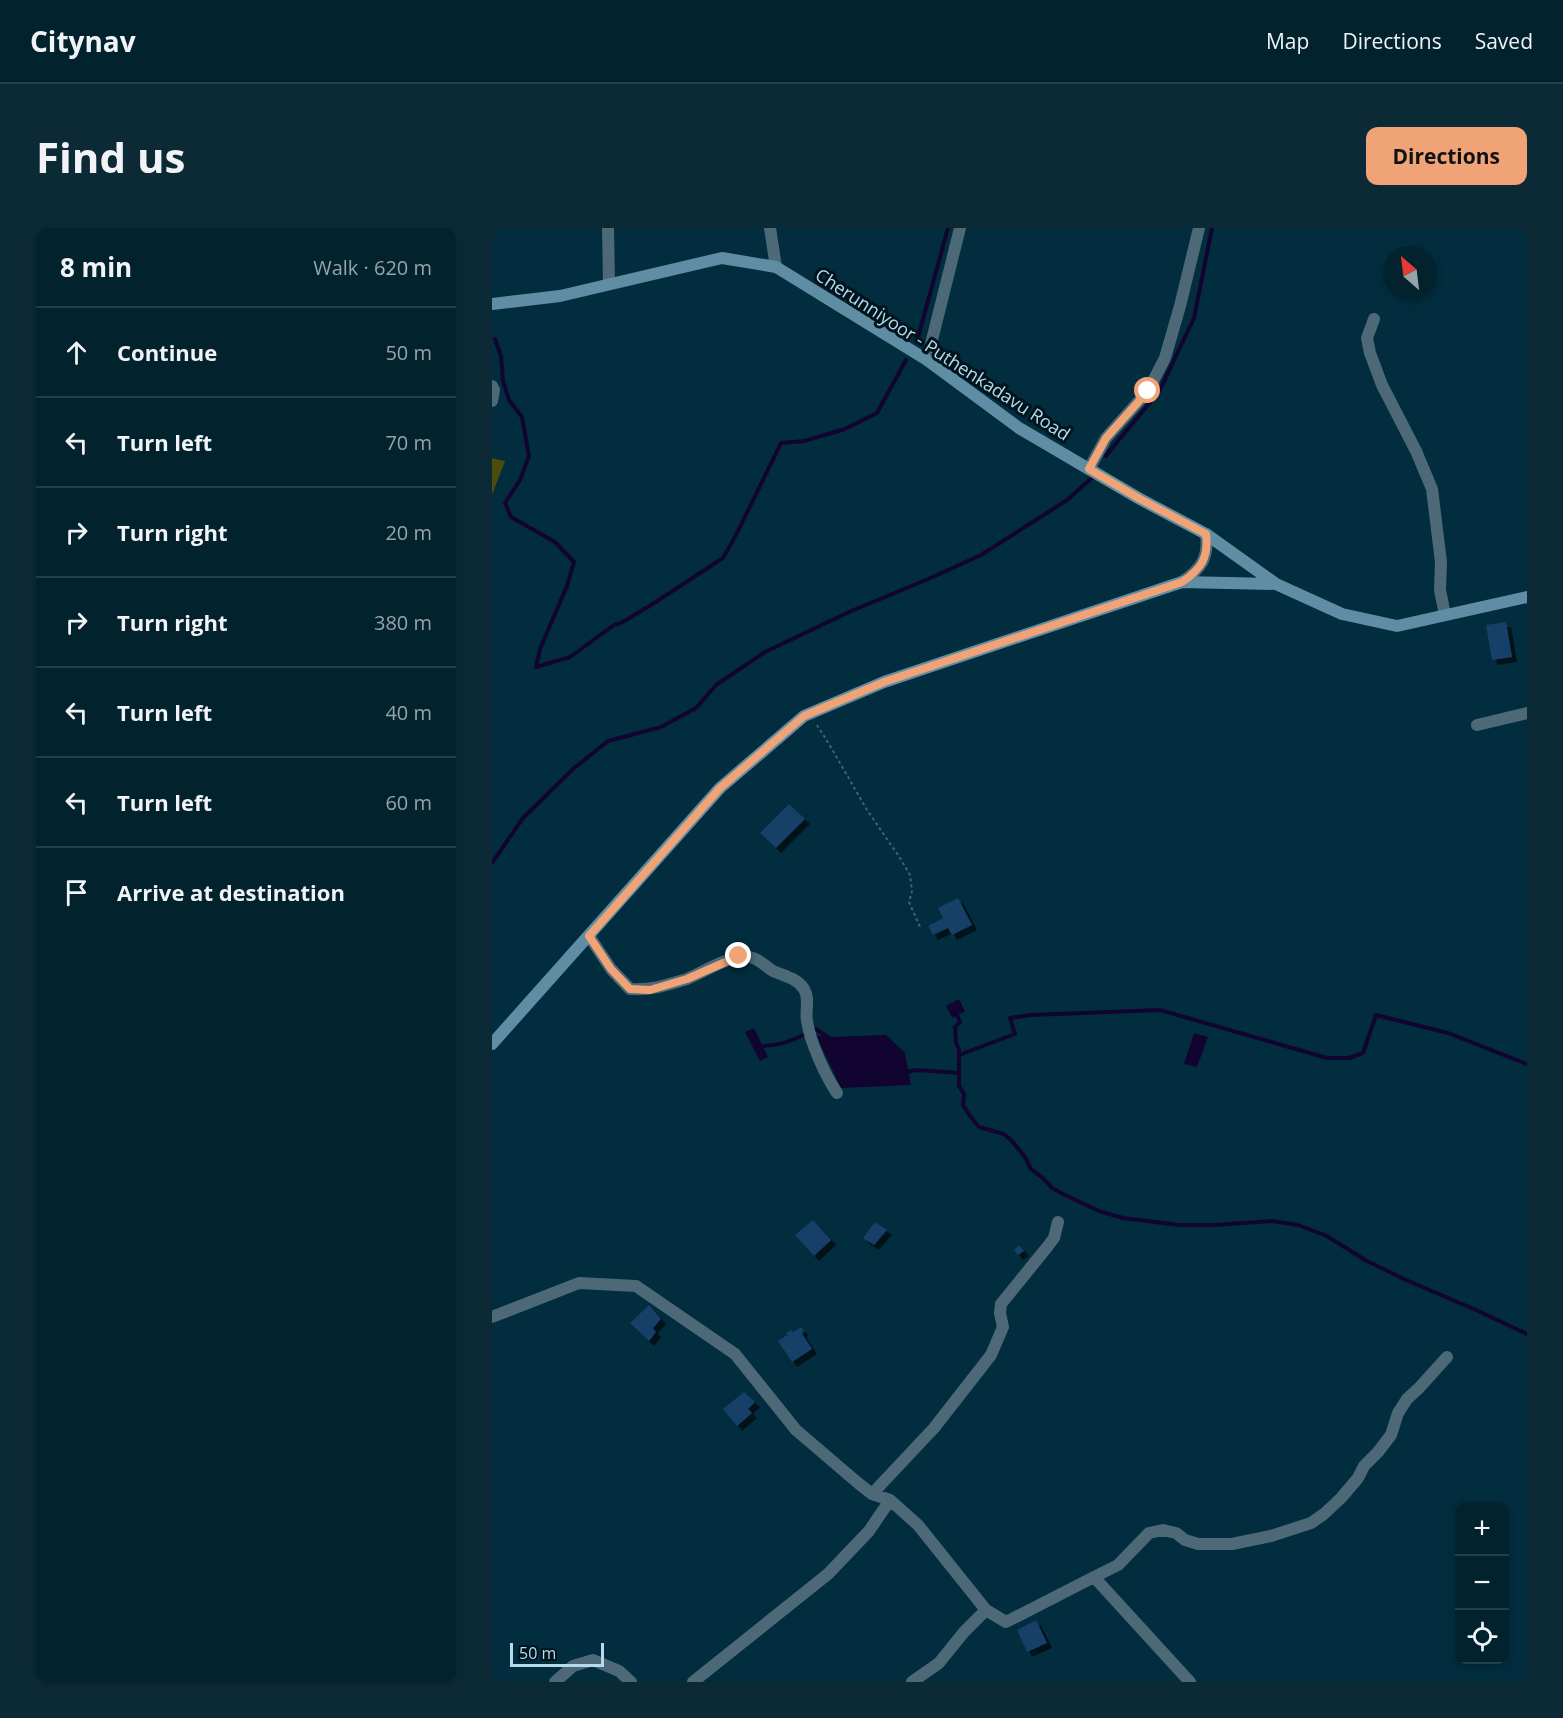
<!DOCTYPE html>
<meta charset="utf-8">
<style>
:root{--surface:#02222e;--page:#0c2a36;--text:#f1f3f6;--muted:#96a4aa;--line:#233f4a;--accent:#efa377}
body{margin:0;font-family:"Open Sans",sans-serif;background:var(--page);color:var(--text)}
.controls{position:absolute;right:18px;bottom:18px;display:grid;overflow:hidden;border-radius:12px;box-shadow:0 3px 9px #0003}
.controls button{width:54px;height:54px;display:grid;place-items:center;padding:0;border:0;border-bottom:2px solid var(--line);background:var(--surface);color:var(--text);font:30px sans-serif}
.compass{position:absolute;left:891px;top:18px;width:54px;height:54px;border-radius:50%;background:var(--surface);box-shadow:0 3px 9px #0003;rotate:332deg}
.scale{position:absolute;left:18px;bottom:15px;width:94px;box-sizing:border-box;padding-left:6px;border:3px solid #b6d9eb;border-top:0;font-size:16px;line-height:21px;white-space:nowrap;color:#b6d9eb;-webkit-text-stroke:4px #00141e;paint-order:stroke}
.stop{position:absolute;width:18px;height:18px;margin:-14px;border:4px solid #efa377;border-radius:50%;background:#fff}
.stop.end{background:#efa377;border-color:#fff;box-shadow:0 2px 6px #0008}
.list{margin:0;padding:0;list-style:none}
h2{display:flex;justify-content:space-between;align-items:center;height:78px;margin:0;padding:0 24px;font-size:26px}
h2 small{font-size:20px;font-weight:400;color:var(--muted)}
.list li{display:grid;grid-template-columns:39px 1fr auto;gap:18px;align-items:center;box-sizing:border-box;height:90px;padding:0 24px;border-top:2px solid var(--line)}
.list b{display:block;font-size:22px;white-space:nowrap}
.list em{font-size:20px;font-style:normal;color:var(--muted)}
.icon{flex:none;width:33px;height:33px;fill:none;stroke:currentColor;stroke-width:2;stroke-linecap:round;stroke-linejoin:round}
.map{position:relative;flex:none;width:1035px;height:1454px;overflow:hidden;border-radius:12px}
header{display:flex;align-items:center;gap:36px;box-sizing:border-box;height:84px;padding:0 30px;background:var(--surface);border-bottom:2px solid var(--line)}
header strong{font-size:28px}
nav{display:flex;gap:33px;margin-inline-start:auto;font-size:21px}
.intro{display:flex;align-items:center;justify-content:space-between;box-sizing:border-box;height:144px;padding:0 36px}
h1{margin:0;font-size:42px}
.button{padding:15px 27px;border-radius:12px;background:var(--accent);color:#111;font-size:21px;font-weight:700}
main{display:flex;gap:36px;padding:0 36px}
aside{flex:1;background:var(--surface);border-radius:12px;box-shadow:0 3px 9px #0003}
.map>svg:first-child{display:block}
.green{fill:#4b4c0d}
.water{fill:#120431}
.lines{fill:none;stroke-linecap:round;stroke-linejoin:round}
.stream{stroke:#120431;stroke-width:4}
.building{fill:#163f67;filter:url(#shadow)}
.path{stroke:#3c6576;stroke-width:2;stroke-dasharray:3 3;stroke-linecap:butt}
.minor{stroke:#4d6977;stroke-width:12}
.secondary{stroke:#5f8da4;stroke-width:12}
.route{stroke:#efa377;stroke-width:8}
.labels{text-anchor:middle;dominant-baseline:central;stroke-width:6;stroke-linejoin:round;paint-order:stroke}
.street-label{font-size:18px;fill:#b6d9eb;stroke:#00141e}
</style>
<header>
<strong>Citynav</strong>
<nav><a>Map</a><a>Directions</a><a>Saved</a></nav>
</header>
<div class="intro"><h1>Find us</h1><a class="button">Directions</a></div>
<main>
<aside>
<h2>8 min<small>Walk · 620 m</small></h2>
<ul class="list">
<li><svg class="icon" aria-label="ahead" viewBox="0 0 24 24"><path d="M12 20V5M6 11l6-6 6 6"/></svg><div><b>Continue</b></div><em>50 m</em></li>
<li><svg class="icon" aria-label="left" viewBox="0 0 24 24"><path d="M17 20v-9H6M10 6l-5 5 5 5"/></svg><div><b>Turn left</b></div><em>70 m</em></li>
<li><svg class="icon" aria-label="right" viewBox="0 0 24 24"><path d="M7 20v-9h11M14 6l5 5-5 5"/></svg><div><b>Turn right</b></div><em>20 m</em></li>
<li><svg class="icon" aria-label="right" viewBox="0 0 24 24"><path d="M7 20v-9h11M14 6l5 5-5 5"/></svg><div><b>Turn right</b></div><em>380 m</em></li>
<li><svg class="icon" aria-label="left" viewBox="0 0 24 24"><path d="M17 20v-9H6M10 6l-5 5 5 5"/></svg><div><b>Turn left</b></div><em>40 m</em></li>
<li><svg class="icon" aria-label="left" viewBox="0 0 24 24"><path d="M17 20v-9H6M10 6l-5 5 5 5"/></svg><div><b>Turn left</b></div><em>60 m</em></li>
<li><svg class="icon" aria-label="arrive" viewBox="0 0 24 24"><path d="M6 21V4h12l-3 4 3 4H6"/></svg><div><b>Arrive at destination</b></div></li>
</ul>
</aside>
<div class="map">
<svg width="1035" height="1454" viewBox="0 0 1035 1454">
<defs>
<filter id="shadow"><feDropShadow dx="5" dy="5" stdDeviation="0" flood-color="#0009"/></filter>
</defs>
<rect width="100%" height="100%" fill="#022d3e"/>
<path class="green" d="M0,230L13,233L0,267Z"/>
<path class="water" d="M467,771L473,783L460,790L454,778Z
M262,800L276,829L268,833L253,804Z
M702,805L716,809L705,839L692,836Z
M324,807L339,809L394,807L413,825L419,857L349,860Z"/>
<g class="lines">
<path class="stream" d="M3,111L9,128L11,153L17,172L30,189L37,228L28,252L13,275L19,289L63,314L82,334L75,358L48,421L44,439L78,429L122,397L129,395L159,377L231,330L244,307L289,215L312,213L353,201L385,185L414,132
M425,113L456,0
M614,228L620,220L667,164L702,90L720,0
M0,635L31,590L81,541L116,513L169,499L204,480L224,457L273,424L357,384L434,352L489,327L575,272L602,248
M465,787L468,794L463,799L464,815L467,821V858L472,866L471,877L478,888L487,899L512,906L519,912L533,929L539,941L552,951L560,960L573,967L607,983L631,990L687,997H724L780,993L806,997L835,1008L873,1032L914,1052L984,1082L1035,1106
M320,803L324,801L337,810
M266,818C285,819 299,813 316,805
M467,827L523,806L518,790L539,787L668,782L835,830H857L871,825L884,787L956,805L1035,836
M413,844L425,842L467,845"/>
</g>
<path class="building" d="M1014,394L1020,429L1000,432L994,397Z
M297,576L313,591L284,620L268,605Z
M466,670L480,697L460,707L456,700L441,707L436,698L451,690L446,680Z
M321,992L339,1012L322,1028L303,1007Z
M383,994L395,1002L382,1017L371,1010Z
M527,1017L532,1023L526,1027L522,1022Z
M157,1077L169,1091L161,1100L164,1104L157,1113L138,1095Z
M309,1099L312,1103L309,1104L320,1121L300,1134L286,1113L295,1107L294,1105L299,1102L301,1104Z
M252,1164L263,1174L256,1181L260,1185L245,1198L231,1181Z
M544,1392L555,1415L535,1424L525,1402Z"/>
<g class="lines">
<path class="path" d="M325,497L337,516L375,582L408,630L418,647L420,663L417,674L429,701"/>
<path class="minor" d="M116,0L117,56
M278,0L284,39
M882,91L875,110L878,125L890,157L924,223L940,261L949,334L948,362L953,387
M435,132L468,0
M0,158L2,162L0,173
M597,241L614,210L656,163L673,130L688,78L707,0
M690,354C709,341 717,330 714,306
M985,497L1035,485
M97,708L119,741L138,761C160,762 172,758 192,752C210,746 243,722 261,730C268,732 274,739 281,743C292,748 305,750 312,761C318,771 313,782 315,793C318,814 333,847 345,865
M0,1089L87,1055L144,1058L243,1126L304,1202L366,1255L380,1266L398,1272L426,1297L494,1382L514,1394L602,1349L698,1454
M380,1266L442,1200L499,1127L511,1099L508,1085L509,1076L556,1018L562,1010L566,994
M602,1349L626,1337L657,1305L671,1302L684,1305L693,1312L706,1316H740L779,1308L819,1295L832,1286L849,1270L866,1250L872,1238L886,1224L899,1207L906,1185L915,1171L927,1160L955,1129
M63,1454L81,1438L101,1432L127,1443L139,1454
M201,1454L336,1346L377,1303L398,1272
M420,1454L447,1435L472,1404L494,1382"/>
<path class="secondary" d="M0,76L68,68L230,30L284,39L435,132L527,200L648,271L714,306L784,356
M0,816L228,560L312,488L392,454L690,354L784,356L850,386L905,398L1035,369"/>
</g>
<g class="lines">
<path class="route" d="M247,728L195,751L158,762L138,761L119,741L97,708L228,560L312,488L392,454L690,354C709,341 717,330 714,306L648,271L597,241L614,210L656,163"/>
</g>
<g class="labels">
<g class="street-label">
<text transform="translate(451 126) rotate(33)">Cherunniyoor - Puthenkadavu Road</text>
</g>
</g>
</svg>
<div class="controls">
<button>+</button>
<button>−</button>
<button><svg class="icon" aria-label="locate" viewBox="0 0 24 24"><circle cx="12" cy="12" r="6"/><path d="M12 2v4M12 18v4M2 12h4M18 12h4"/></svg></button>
</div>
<svg class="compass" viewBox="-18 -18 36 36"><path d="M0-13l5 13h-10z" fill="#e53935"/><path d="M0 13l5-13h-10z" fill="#96a4aa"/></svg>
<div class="scale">50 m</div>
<div class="stop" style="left:656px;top:163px"></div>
<div class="stop end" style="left:247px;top:728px"></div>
</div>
</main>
